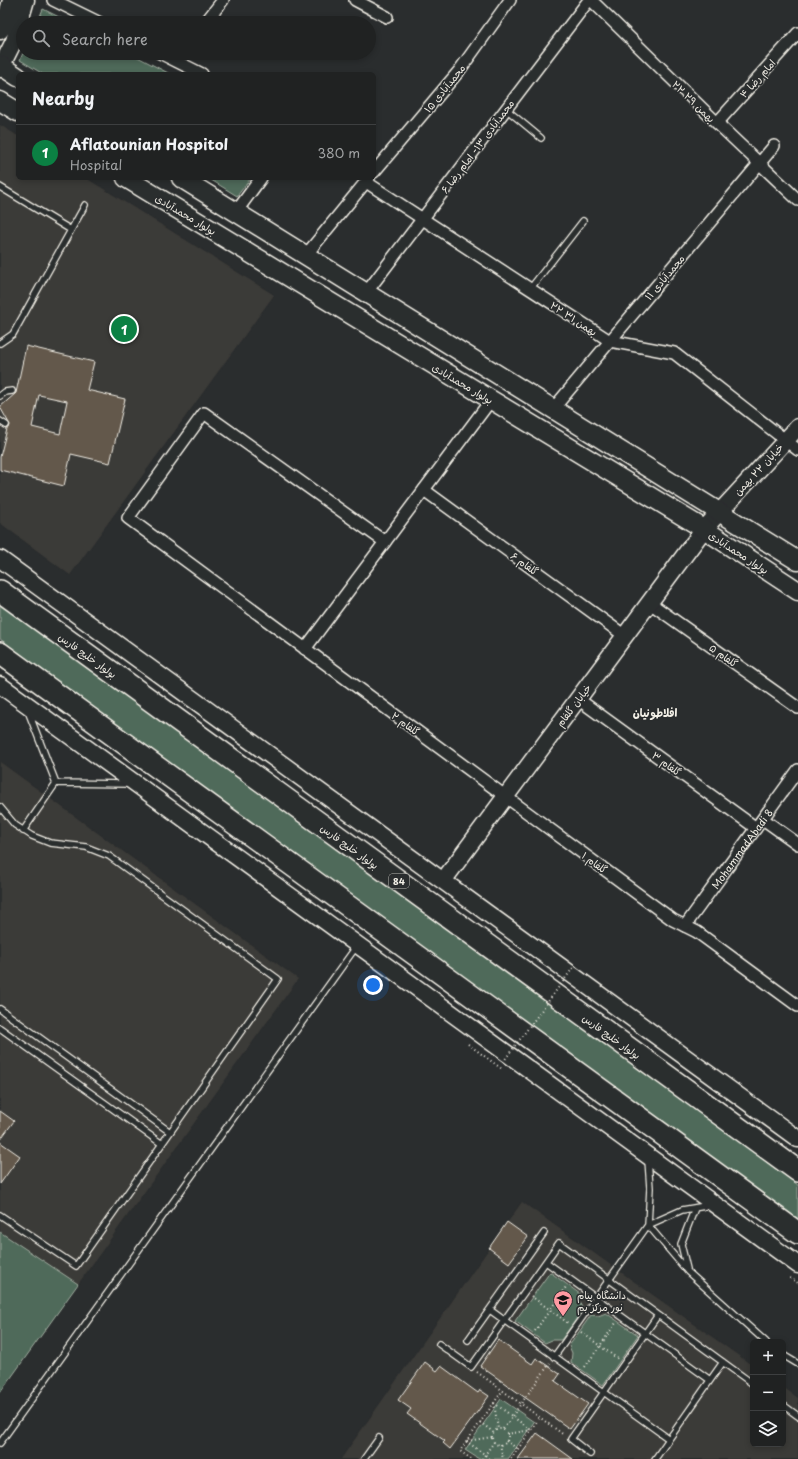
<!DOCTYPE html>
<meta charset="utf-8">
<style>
:root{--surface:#202222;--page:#2d2f2f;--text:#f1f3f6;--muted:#a2a4a5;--line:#3d3f40;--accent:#0b8043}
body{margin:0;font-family:"Playpen Sans","Playpen Sans Arabic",sans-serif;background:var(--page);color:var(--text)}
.controls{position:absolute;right:12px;bottom:12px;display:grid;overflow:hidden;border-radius:6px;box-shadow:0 2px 6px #0003}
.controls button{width:36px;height:36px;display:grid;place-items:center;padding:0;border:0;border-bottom:1px solid var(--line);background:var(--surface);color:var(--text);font:20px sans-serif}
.you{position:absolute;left:373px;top:985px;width:14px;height:14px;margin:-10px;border:3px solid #fff;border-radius:50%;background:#1a73e8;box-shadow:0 0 0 6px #1a73e833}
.badge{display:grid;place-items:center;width:26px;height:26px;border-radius:50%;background:var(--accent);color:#fff;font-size:13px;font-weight:700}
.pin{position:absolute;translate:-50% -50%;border:2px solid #fff;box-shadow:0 1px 4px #0006}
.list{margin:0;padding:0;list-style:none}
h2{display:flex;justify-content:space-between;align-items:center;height:52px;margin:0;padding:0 16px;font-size:17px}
h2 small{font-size:13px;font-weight:400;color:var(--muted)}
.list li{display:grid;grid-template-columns:26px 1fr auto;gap:12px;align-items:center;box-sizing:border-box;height:56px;padding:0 16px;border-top:1px solid var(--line)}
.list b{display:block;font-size:15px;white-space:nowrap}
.list p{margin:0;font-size:13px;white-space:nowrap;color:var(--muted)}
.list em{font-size:13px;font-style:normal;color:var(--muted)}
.icon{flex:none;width:22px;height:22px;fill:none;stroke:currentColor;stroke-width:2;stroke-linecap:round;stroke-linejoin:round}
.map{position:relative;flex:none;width:798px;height:1459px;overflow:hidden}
.search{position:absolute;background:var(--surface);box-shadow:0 2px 6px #0003;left:16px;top:16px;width:360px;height:44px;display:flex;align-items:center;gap:10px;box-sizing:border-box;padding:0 14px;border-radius:22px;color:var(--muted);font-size:15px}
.panel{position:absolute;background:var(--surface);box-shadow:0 2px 6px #0003;left:16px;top:72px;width:360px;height:108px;border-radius:6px}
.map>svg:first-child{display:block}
.built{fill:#3b3a37}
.green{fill:#4f6a5a;stroke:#a2aea1}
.building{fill:#64594c;stroke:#f4f1e8;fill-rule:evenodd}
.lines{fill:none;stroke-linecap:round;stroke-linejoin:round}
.lane-casing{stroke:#f4f1e8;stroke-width:8}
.street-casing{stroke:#f4f1e8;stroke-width:14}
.secondary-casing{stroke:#f4f1e8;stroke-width:19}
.primary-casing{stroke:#f4f1e8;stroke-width:21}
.highway-casing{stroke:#f4f1e8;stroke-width:24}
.path{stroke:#f4f1e8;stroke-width:2;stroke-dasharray:1 3;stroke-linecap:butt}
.lane{stroke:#2a2d2e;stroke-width:5.5}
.street{stroke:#2a2d2e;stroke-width:11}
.secondary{stroke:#2a2d2e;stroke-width:16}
.primary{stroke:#2a2d2e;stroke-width:18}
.highway{stroke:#2a2d2e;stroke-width:21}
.path-bridge{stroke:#f4f1e8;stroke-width:2;stroke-dasharray:1 3;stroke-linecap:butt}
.labels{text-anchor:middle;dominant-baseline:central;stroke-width:3.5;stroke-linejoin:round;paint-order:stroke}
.shield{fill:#2a2d2e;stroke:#b7b6b0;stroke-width:1}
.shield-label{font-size:9px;font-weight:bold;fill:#f4f1e8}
.street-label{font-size:10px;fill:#f4f1e8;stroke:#2a2d2e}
.poi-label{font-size:10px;fill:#f4f1e8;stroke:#2a2d2e;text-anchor:start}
.neighbourhood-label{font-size:11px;font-weight:bold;fill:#f4f1e8;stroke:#2a2d2e}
</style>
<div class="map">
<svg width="798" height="1459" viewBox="0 0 798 1459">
<rect width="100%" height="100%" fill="#2a2d2e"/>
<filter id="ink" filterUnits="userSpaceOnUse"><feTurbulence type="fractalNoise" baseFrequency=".025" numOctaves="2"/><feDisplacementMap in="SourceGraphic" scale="8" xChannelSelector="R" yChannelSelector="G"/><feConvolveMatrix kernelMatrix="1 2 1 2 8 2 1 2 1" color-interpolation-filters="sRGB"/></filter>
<g filter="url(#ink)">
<path class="built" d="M0,125L18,136V178H86L274,295L70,575L0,523Z
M0,762L298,979L78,1284L0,1232Z
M522,1202L753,1366V1444H783V1387L798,1398V1459H341Z"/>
<path class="green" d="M43,9L71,23H37Z
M23,53H130L170,74H43L20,60Z
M208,178H251L237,196Z
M0,604L798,1185V1220L0,639Z
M0,1232L78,1284L0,1393Z
M550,1272L580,1294L579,1301L583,1310L561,1340H552L545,1343L515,1321Z
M606,1313L638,1335L603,1385L571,1362L572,1353L569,1346L591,1315L598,1316Z
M501,1399L534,1422L508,1459H479L465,1450Z"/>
<path class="building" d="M26,346L94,362L87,390L125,399L110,463L71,454L64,486L0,470V457L7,429L9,428L10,425L0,407L16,393ZM39,395L67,401L60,434L32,427Z
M0,1111L14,1121L0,1140Z
M0,1142L20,1156L0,1184Z
M507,1222L528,1237L509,1263L489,1248Z
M498,1340L532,1364L536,1358L560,1374L555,1381L588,1404L570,1429L480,1366Z
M425,1362L437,1371L441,1366L478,1393L480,1390L489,1396L450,1449L443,1443L445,1441L407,1414L411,1409L398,1400Z
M537,1433L573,1459H518Z"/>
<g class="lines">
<g class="lane-casing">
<path id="lane" d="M506,109L541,138
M0,187L71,230
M530,289L583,221
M0,343L13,334L85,205
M0,396L5,392L12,391
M0,421L6,425
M28,711L56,783
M56,783L128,784
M0,807L15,825L32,836L50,843L86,847L109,856L278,979L76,1266L0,1215
M23,831L56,783
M0,1009L170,1132
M0,1028L162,1144
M648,1160L650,1188L648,1225L682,1210L711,1205
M546,1262L710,1380
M687,1269L681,1244L695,1208
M490,1310L669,1439
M468,1340L544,1233
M439,1344L471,1367L559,1243L753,1384
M783,1355L798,1364
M554,1357L648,1225L688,1272L766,1342
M783,1405L798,1416
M0,1443L356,947
M590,1454L571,1439L658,1315
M364,1459L379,1438
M655,1459L723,1362"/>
</g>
<g class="street-casing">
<g id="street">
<path d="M53,0L100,23"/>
<path d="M355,0L387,17"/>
<path d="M591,0L717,123L798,200"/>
<path d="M205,23L223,0"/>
<path d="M160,53L202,74"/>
<path d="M717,123L798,33"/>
<path d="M374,172L459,71L510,0"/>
<path d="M366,182L610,341L674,353L798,450"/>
<path d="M236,212L261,178"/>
<path d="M306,255L369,178"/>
<path d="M366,293L589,0"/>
<path d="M553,409L774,146"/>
<path d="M424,490L625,636"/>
<path d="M385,542L204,413L128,518L673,920L697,932L798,1006"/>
<path d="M650,603L798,708"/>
<path d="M305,649L491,400"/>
<path d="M578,699L756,828"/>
<path d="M763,819L798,844"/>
<path id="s1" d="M685,926L798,770"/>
</g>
</g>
<g class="secondary-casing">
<path id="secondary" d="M0,31L5,22L11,0
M0,69L14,41L26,0
M0,559L798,1139
M0,685L798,1265
M443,881L704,529L798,427"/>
</g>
<g class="primary-casing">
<path id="primary" d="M0,65L18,77
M0,101L18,112
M126,178L704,529L798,591
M181,178L798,561"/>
</g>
<g class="highway-casing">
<path id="highway" d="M0,591L798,1171
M0,653L798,1233"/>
</g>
<path class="path" d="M468,1044L502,1069
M790,1278L798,1283
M531,1296L568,1323
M535,1331L566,1287
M581,1332L618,1359
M585,1367L616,1323
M477,1372L564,1435
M494,1403L531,1430
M494,1403L498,1429
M480,1422L493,1432
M503,1429L550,1363
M492 1437a8 8 0 1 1 16 0a8 8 0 1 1-16 0Z
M507,1434L531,1430
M466,1441L491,1459
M467,1441L492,1437
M506,1441L518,1449
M500,1444L503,1459
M471,1459L460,1451L503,1390
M482,1459L494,1442
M511,1459L540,1417"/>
<use href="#lane" class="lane"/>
<use href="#street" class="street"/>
<use href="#secondary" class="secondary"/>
<use href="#primary" class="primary"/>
<use href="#highway" class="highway"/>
<path class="path-bridge" d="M503,1062L573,968"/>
</g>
</g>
<defs>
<g id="university-pin" transform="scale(1)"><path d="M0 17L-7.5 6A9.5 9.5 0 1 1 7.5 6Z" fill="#ff9aa2" stroke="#2a2d2e"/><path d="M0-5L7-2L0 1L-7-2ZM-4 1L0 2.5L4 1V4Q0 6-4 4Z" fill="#111"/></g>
</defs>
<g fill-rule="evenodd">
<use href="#university-pin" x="563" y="1300"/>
</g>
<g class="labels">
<rect class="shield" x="389" y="874" width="20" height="14" rx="3"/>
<g class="shield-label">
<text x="399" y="881">84</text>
</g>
<g class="street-label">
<text transform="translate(757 78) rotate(-48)">امام رضا ۴</text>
<text transform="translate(444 88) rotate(-51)">محمدآبادی ۱۵</text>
<text transform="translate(694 101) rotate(44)">۲۲ بهمن ۲۹</text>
<text transform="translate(477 146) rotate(-53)">محمدآبادی ۱۳- امام رضا ۶</text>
<text transform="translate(186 214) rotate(31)">بولوار محمدآبادی</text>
<text transform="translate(664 277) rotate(-50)">محمدآبادی ۱۱</text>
<text transform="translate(574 318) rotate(33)">۲۲ بهمن ۳۱</text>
<text transform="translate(463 383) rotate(31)">بولوار محمدآبادی</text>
<text transform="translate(758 469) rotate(-47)">خیابان ۲۲ بهمن</text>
<text transform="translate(739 552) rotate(33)">بولوار محمدآبادی</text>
<text transform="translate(525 563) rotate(36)">گلفام ۶</text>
<text transform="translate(88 655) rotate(36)">بولوار خلیج فارس</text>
<text transform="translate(724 655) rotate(35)">گلفام ۵</text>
<text transform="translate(573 705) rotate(-53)">خیابان گلفام</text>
<text transform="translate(406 723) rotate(36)">گلفام ۲</text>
<text transform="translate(667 763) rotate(36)">گلفام ۳</text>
<text transform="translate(350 846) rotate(36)">بولوار خلیج فارس</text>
<text stroke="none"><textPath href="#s1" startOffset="96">MohammadAbadi 8</textPath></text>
<text transform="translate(595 862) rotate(36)">گلفام ۱</text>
<text transform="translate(612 1036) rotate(36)">بولوار خلیج فارس</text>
</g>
<g class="poi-label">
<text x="577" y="1294">دانشگاه پیام<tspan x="577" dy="12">نور مرکز بم</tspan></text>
</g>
<g class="neighbourhood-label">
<text x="655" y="712">افلاطونیان</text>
</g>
</g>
</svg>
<div class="controls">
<button>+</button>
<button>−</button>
<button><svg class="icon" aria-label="layers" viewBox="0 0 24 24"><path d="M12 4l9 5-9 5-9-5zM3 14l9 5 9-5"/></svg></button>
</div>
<div class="you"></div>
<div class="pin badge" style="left:124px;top:329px">1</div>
<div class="search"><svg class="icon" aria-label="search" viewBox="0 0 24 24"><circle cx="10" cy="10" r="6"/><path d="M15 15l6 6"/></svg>Search here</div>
<section class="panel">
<h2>Nearby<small></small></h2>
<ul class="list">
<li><span class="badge">1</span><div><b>Aflatounian Hospitol</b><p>Hospital</p></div><em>380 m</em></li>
</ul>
</section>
</div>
